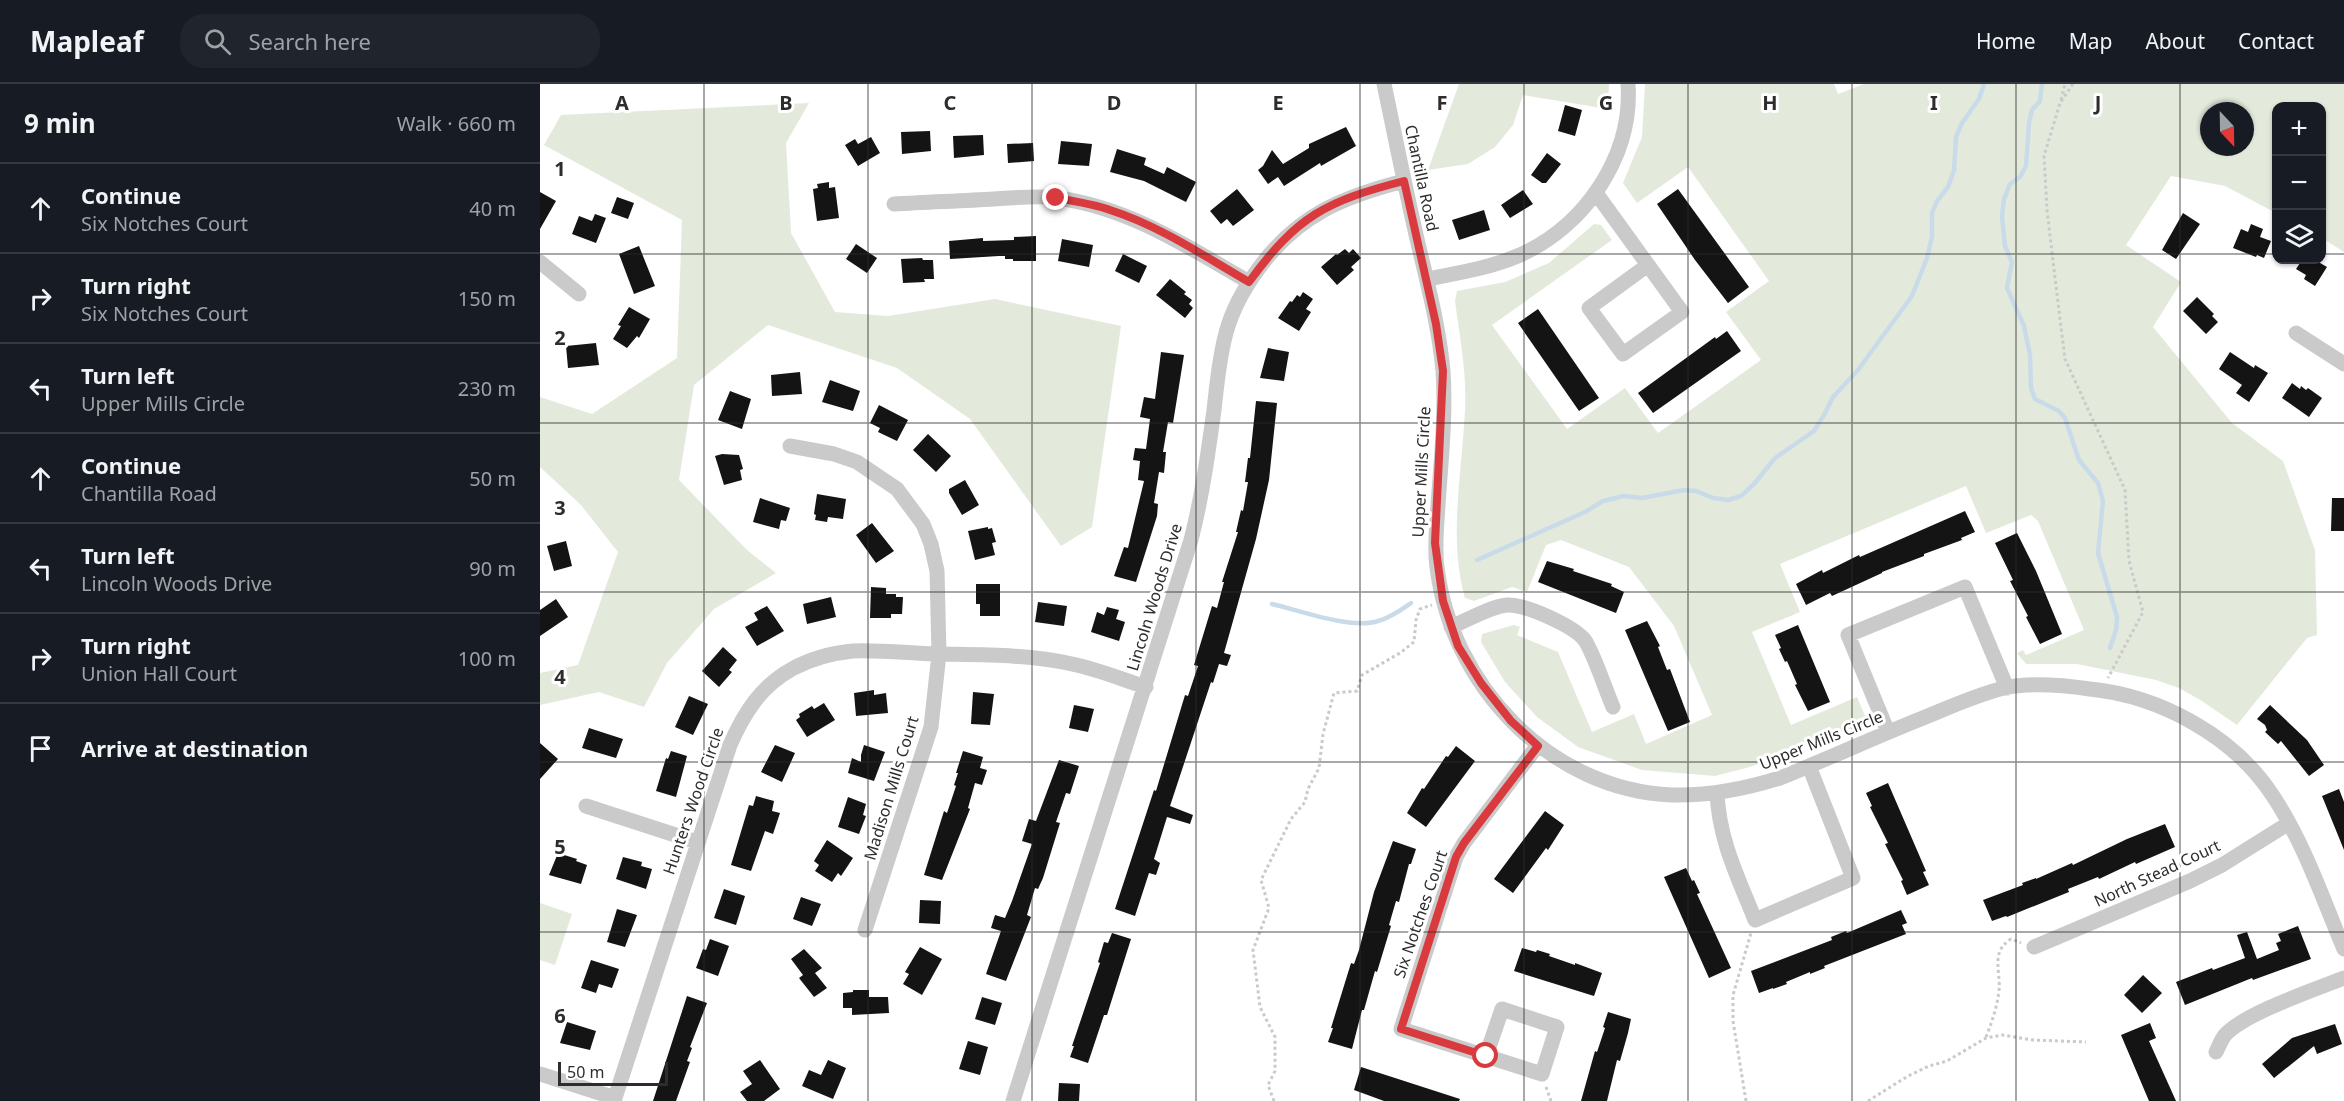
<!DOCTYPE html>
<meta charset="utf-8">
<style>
:root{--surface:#171b24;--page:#20242c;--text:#f1f3f6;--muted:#9ea1a6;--line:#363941}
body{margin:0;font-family:"Noto Sans",sans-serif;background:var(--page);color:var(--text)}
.controls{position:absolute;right:18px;top:18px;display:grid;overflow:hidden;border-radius:12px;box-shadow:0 2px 4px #0004}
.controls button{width:54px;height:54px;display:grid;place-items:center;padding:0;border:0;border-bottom:2px solid var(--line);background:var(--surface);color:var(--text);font:30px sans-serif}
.compass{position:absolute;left:1660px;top:18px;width:54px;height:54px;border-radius:50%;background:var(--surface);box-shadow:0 2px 4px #0004;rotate:158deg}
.scale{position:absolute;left:18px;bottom:15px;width:110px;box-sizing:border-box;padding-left:6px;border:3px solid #2d2d2d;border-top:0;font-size:16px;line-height:21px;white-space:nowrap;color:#2d2d2d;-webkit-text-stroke:4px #fff;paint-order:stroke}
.stop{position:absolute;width:18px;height:18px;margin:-14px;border:4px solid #d93a3e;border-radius:50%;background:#fff}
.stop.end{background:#d93a3e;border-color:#fff;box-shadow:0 2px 6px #0008}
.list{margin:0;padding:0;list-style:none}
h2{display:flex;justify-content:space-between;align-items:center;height:78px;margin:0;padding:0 24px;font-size:26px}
h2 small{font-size:20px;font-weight:400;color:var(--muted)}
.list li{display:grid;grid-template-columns:39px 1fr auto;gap:18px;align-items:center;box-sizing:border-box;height:90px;padding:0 24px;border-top:2px solid var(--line)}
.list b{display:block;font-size:22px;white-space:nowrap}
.list p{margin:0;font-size:20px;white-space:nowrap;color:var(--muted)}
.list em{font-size:20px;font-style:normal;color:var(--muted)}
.icon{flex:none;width:33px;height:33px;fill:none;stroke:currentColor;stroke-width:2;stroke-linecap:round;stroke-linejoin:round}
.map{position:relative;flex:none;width:1804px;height:1017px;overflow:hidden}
header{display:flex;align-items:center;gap:36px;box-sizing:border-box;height:84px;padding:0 30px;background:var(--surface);border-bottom:2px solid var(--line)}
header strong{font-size:28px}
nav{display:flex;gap:33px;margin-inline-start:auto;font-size:21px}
.search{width:420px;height:54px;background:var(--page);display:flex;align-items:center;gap:15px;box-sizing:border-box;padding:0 21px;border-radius:24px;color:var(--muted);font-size:22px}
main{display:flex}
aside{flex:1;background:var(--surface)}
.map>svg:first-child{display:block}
.green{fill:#e3eadc;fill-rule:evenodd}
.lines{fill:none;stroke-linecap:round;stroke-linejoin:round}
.stream{stroke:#c9dbe9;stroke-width:4.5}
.building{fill:#141414}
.path{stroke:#cacaca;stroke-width:3;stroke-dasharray:3 3;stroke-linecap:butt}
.minor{stroke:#cacaca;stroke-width:15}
.route{stroke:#d93a3e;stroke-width:8}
.grid{fill:none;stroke:#2d2d2d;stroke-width:1.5;stroke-opacity:0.55}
.labels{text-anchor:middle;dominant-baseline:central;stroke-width:6;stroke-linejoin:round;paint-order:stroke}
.street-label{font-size:16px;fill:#2d2d2d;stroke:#fff}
.grid-label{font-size:20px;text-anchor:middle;font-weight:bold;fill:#2d2d2d;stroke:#fff;stroke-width:6;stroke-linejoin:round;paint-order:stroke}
</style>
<header>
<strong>Mapleaf</strong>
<div class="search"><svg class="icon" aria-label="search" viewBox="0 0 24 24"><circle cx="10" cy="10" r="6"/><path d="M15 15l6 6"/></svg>Search here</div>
<nav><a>Home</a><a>Map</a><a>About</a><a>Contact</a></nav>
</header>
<main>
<aside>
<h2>9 min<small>Walk · 660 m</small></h2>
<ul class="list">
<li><svg class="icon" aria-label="ahead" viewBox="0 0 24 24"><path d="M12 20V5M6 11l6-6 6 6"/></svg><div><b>Continue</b><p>Six Notches Court</p></div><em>40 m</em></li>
<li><svg class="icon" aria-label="right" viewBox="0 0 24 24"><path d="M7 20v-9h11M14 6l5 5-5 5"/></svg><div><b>Turn right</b><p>Six Notches Court</p></div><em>150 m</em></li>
<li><svg class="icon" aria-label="left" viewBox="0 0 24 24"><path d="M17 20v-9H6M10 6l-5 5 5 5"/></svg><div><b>Turn left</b><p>Upper Mills Circle</p></div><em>230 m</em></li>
<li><svg class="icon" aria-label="ahead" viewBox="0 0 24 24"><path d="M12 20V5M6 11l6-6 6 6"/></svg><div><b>Continue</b><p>Chantilla Road</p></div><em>50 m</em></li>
<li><svg class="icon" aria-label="left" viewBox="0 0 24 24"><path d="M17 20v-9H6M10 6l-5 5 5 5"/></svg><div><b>Turn left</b><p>Lincoln Woods Drive</p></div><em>90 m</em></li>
<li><svg class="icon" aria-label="right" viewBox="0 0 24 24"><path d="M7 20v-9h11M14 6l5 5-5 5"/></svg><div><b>Turn right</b><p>Union Hall Court</p></div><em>100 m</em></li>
<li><svg class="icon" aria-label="arrive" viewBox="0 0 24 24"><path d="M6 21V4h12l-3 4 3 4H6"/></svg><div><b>Arrive at destination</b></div></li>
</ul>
</aside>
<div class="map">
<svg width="1804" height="1017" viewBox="0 0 1804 1017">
<rect width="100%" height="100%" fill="#fff"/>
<path class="green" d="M919,0H1069L1068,25L983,11L973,41L955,63L928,80L888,86Z
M1105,0H1294L1298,10L1324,0H1804V168L1782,154V22H1736V129L1685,102L1631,92L1586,161L1641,198L1613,243L1692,339L1743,377L1775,466L1777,551L1767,554L1697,641L1662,617L1639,604L1616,596L1537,580H1486L1477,569L1483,566L1486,571L1544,546L1498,437L1491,431L1446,449L1426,402L1240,480L1260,528L1212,548L1251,641L1317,613L1325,632L1320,641L1210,683L1175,692L1102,686L1038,663L997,633L965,598L941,558L942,550L974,541L980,543L977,551L1018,568L1052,648L1094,630L1106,660L1172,631L1134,542L1089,483L1021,456L1006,461L987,508L972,503L934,517L925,514C908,454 922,389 925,327C927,290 920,254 915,217L917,207L965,198L1009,179L1054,140L1061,141L1072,156L952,241L1027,345L1085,304L1118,349L1221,276L1186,228L1229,197L1148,83L1097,119L1083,99L1102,53ZM1669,27H1705V63H1669Z
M269,19L246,59L251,149L295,228L348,232L455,215L581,242L552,443L521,462L430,335L357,284L228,241L154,301L139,396L207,466L236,489L174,525L127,579L104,623L59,608L0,621V589L38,581L78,468L41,421L0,383V313L52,330L137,274L142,136L4,61L21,31Z
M0,819L32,830L15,881L0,876Z"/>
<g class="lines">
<path class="stream" d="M1502,0L1500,17L1492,26L1489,39L1486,82L1480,93L1470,100L1464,115L1462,132L1465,162L1472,178L1467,204L1484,242L1490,271L1491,304L1495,315L1519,327L1525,334L1539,376L1558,399L1563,417L1558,469L1577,533L1576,546L1570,564
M937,476L1045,428L1063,417L1084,412L1102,414L1144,406L1156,407L1173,414L1188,416L1201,412L1214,400L1235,374L1274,347L1284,331L1293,313L1318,286L1372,212L1387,174L1392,153V129L1397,117L1408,103L1414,86L1416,53L1422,39L1439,15L1444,0
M732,520C759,526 812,546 838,537C850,534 861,526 871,519"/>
</g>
<path class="building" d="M1025,21L1042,26L1035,52L1018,47Z
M806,43L816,62L781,82L780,79L744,102L738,93L728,100L718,86L723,82L732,66L743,80L769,64V60Z
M390,47L391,67L362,70L361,48Z
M443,51L444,71L414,74L413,52Z
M331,53L340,69L318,82L305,61L315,55L318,60Z
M521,57L552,60L549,82L518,80Z
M493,59L494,77L468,79L467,60Z
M577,65L606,74L604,81L624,90L627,83L656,98L646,118L604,97L570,88Z
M1007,69L1021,80L1006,99H1002L991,91Z
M289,98V104L295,103L299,134L277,137L273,105L278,104L277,100Z
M697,105L714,126L693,142L687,135L681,140L670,127Z
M1138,105L1209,203L1188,219L1155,176L1117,120Z
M983,106L993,120L970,134L961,121Z
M0,108L16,117L0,145Z
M77,113L94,119L88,135L71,129Z
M944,126L950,146L919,156L912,136Z
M1643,129L1660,140L1636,175L1622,166Z
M55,130L66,134L56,159L32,150L39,132L52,137Z
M1711,140L1723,145L1720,153L1731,157L1724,174L1717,171L1716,173L1693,164L1701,145L1708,148Z
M496,152V177H473V175H465V172H459L410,175L409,157L443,154V157L474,156V153Z
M522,155L553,161L549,183L518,177Z
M316,160L337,174L327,189L306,175Z
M99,162L115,202L94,210L79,170Z
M805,165L809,169L813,165L821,174L811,183L814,186L797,201L781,183L796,170L797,171Z
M583,170L607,182L599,199L575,187Z
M382,174L383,176H393L394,195H384L385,198L363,199L361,175Z
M1762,176H1775L1787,183L1775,202L1764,195L1766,191L1756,185Z
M630,195L646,208L644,210L652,216L649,220L653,224L645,234L616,211Z
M763,208L773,215L766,225L771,228L759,247L738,234L750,217L752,218L757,211L760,213Z
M1657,213L1674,230L1672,232L1678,238L1666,250L1643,227Z
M89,223L110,235L99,254L97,252L87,264L73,255L81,242L78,241Z
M998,225L1059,314L1039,327L978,239Z
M1187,247L1201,267L1113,329L1098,309L1175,253L1176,255Z
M56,259L59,281L28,284L26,262Z
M728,264L749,268L744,297L720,294Z
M621,268L644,271L633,339L628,338L623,368H626L624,389L619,388L614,419L618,420L617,432L596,498L574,492L584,463L588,464L604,397L598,396L600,377L593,376L595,364L606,365L610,335L600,333L604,313L615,315Z
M1690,268L1714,284L1715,281L1728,289L1709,318L1696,309L1702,301L1679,285Z
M260,288L262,310L232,312L231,291Z
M290,296L320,307L313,327L282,318Z
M1752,299L1760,305L1761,302L1766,306L1768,304L1782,314L1769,333L1742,314Z
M190,307L211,315L202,345L178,336Z
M716,317L737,319L729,396L716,455L684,569L691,571L687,582L679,580L673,599L671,598L630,722L653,731L650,740L627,733L614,775L620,779L616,791L609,789L595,832L575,825L614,706L616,707L645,611L648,612L658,582L654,581L672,522L677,524L684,498H682L698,448H696L701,426L703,427L708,398H705L708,374H710Z
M339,321L368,336L357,357L338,348L340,344L330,339Z
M388,350L411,372L396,388L373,366Z
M182,370L199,371L203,385L200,386L202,396L184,401L175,372Z
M425,396L439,421L422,431L409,409V405Z
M277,410L306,415L303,435L288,433L287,438L275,436L276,431L274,430Z
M220,414L250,424L246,437L241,436L239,445L213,438Z
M1792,414H1804V447H1791Z
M1425,427L1435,448L1421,454L1422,456L1384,470V472L1342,488V489L1292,512L1290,509L1266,521L1256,500L1282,486L1283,489L1319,471L1320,473Z
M332,439L354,467L336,479L316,451Z
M448,443V445L452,444L456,458L452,459L455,471L435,476L428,447Z
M1477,449L1496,487L1522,550L1500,560L1486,533L1488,532L1470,497L1473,496L1455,459Z
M26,457L32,482L14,487L7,462Z
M1007,477L1034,485L1033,487L1072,500L1071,502L1084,508L1076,529L998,498Z
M436,500H460V532H440V520H436Z
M331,503L346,504V510H356V513H363L362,530H351V534H330Z
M291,513L296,533L267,540L263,520Z
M16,515L28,533L0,552V526Z
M498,518L527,522L524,542L495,538Z
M227,522L244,547L217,562L205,543L218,536L214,529Z
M567,523L579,526L576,535L585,538L579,557L551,548L557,528L564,531Z
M1107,537L1120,562L1118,563L1127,586L1130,585L1150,638L1128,647L1085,546Z
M1258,541L1290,618L1268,627L1255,601L1257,600L1247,577L1245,578L1239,565L1241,564L1235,551Z
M183,563L197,576L189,586L192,588L179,603L162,587Z
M334,606V611L346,609L348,629L316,632L314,609Z
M433,608L454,610L450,641L431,640Z
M149,612L168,620L153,651L135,643Z
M284,619L295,636L267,653L256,636L260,633L259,630L272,622L274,625Z
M534,621L554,625L548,648L529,644Z
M1730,621L1767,656L1784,681L1769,692L1741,657L1738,660L1725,648L1727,646L1725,641L1717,635Z
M49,644L83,655L76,674L42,664Z
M0,659L18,675L0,695Z
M235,661L255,669L242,698L221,688Z
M324,661L345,668L334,697L308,689L312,674L321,678V671Z
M916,662L935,677L886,743L867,729L882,704L884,705L906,672L908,673Z
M131,667L147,672L136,713L116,707L126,674L128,675Z
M423,667L443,673L440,684L447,686L442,701L435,699L428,724L430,725L402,796L384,791L404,727L407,729L416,702L414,701L418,689H416Z
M519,676L539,682L530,710L526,709L516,738L520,739L503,794L498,805L495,804L487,831L491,833L466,897L446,890L461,847L451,844L455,831L465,834L472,817L492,760L482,757L489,735L496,737Z
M1348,699L1386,787L1383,788L1389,801L1367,811L1361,797L1363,796L1345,760L1348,759L1330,723L1332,722L1326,709Z
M1799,705L1804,718V766L1782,712Z
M216,712L234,717L232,727L240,729L233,750L225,747L211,787L191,781L209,721L213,722Z
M308,713L326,720L323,731L326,732L319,750L298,743Z
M1005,727L1024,741L1008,766L1006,764L973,809L954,795Z
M1625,740L1635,763L1596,780L1595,778L1559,795L1558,793L1528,805L1529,808L1467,833L1466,832L1452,837L1443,816L1483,801L1482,799L1496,794V795L1532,779L1533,781L1587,755Z
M287,756L313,774L301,792L298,789L292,798L275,787L279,781L274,777Z
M853,757L876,765L871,780H869L859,818L856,817L849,841L851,842L837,888L835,887L824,926H822L812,965L788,958L793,944H791L811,879L814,880L819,866L834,808Z
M18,769L37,775L36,777L47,781L41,800L9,791Z
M83,773L102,778L101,782L112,785L106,805L76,795Z
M1146,784L1152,797L1154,796L1160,809L1157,810L1191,884L1169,894L1124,793Z
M184,805L205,812L196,841L174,834Z
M261,813L281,820L272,842L253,835Z
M380,816L401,817L400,840L379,839Z
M77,825L97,831L85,863L67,858Z
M1361,826L1367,839L1362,841L1366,850L1284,882L1285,884L1270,890V888L1246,898L1247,900L1233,905V904L1219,909L1211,887L1292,856L1291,853L1306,847L1307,849Z
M1758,842L1771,875L1713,896L1712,894L1645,921L1636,898L1672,884L1673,886L1705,874L1697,851L1707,848L1717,875L1739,866L1736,859L1741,857L1738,850Z
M572,849L591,855L567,931H564L548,979L530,973L534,962H532L560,879L558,878L564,858L568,859Z
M170,855L189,862L178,892L156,884L163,865L166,866Z
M380,863L402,875L382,911L363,900L369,890L365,888Z
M982,864L996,868L997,866L1010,870L1009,872L1035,881V879L1062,889L1054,912L974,887Z
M264,865L282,884L275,889L287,904L274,913L259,894L263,891L251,875Z
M51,876L79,885L72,904L59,900L56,909L41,904Z
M1603,891L1622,909L1602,929L1584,911Z
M313,906H329V913H348L349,929L312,931V924H303V909L313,908Z
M147,912L167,919L150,963L152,964L147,977L150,978L136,1017H113Z
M442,913L462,919L455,941L435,935Z
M1068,928L1091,935L1088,949L1080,977L1077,976L1067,1017H1041L1055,967L1057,968L1065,944L1063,943Z
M27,938L56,947L50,966L20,959Z
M1610,939L1616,954L1609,957L1636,1017H1609L1581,951Z
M1795,940L1802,960L1777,970L1774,962L1734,994L1722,980L1752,954Z
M428,957L448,963L440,991L419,985Z
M220,976L240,1005L224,1017H207L200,1008L212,1000L203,987Z
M288,976L306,984L293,1015L262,1002L269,986L281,991Z
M821,983L920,1015L919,1017H844L814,1006Z
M519,999L540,1000L539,1017H518Z"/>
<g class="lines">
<path class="path" d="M1533,0L1520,19L1504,72L1507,126L1515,194L1525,275L1585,406L1589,477L1603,528L1568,594
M1521,16L1525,0
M1446,953C1452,938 1457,923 1459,907C1461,887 1450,868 1471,855L1481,859
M1006,1003L1011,1017
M734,1017L728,1001L735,987V953L720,923L713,866L729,824L721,796L751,735L765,718L768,705L779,684L783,650L794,609L817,607L822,591L860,569L874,558L876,536L880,525L892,521
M1206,1017L1193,937V911L1211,849
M1328,1017L1368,992L1389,982L1407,977L1446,954L1462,951L1493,956L1546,958"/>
<path class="minor" d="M844,0C855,52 865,103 877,155C887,198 899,242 903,287C906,330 901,377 898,421C897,442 894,462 897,483C911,601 1010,706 1132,711C1169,712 1205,705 1240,694C1288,675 1335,653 1383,634C1410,623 1436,611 1464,604C1491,598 1523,601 1550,605C1620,612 1694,652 1733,712C1764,759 1782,813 1804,865
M1056,109L1108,181L1049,224L1083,270L1142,228L1108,181
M354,120C387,118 421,117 454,115C475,114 497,111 518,114C590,124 648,163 709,198
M0,178L39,210
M887,195C918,189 950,184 980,171C1045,142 1093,72 1088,0
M1756,249L1804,280
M250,362L294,370L317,378L357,405L383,440L391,460L397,487L399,570L391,643L325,846
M911,543C928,536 949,523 967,521C985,520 1037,543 1046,558C1057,578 1064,602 1073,623
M1348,648L1308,551L1425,503L1467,604
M1177,709C1179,756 1198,793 1215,836L1313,794L1269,682
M46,722L157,758
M1494,863L1650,797L1682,781L1749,739
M1676,968C1679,962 1681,956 1685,951C1705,929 1774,906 1804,894
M946,972L962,925L1017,943L1002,990L861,945L916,773L924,759L998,661
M0,990L75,1014
M74,1017L190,661C204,629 221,602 252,585C270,575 293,569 313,567C340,566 368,569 395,570C441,571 487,570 532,580C557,585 581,595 606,603
M473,1017L651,456C662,413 668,370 674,326C677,300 679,274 686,249C692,226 705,203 719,184C758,131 802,113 864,97"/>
</g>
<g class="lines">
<path class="route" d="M516,114C534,117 553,120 570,126C620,142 664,172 709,198C757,132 786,117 864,97L896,240L903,287L895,459L903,517L918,562L941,599L971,637L998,662L924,759L916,773L861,945L946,972"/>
</g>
<path class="grid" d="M164,0V1017M328,0V1017M492,0V1017M656,0V1017M820,0V1017M984,0V1017M1148,0V1017M1312,0V1017M1476,0V1017M1640,0V1017M0,170H1736M1782,170H1804M0,339H1804M0,508H1804M0,678H1804M0,848H1804"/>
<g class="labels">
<g class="street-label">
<text transform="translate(882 94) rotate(78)">Chantilla Road</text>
<text transform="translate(881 388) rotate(-87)">Upper Mills Circle</text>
<text transform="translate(614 513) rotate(-73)">Lincoln Woods Drive</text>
<text transform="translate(1281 656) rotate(-22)">Upper Mills Circle</text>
<text transform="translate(351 704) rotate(-73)">Madison Mills Court</text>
<text transform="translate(153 717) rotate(-71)">Hunters Wood Circle</text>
<text transform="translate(1617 789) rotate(-25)">North Stead Court</text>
<text transform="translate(880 830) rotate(-71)">Six Notches Court</text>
</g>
</g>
<g class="grid-label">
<text x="82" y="26">A</text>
<text x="246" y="26">B</text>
<text x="410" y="26">C</text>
<text x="574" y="26">D</text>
<text x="738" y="26">E</text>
<text x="902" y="26">F</text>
<text x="1066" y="26">G</text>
<text x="1230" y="26">H</text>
<text x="1394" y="26">I</text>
<text x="1558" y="26">J</text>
<text x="20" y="92">1</text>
<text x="20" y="261">2</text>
<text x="20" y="431">3</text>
<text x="20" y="600">4</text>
<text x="20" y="770">5</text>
<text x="20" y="939">6</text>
</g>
</svg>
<div class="controls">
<button>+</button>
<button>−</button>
<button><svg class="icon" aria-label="layers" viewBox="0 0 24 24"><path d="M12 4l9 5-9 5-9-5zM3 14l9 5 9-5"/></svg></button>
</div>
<svg class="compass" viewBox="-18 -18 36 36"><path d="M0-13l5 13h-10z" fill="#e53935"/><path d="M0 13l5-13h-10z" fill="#9ea1a6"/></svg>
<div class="scale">50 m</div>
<div class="stop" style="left:946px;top:972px"></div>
<div class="stop end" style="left:516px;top:114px"></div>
</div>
</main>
